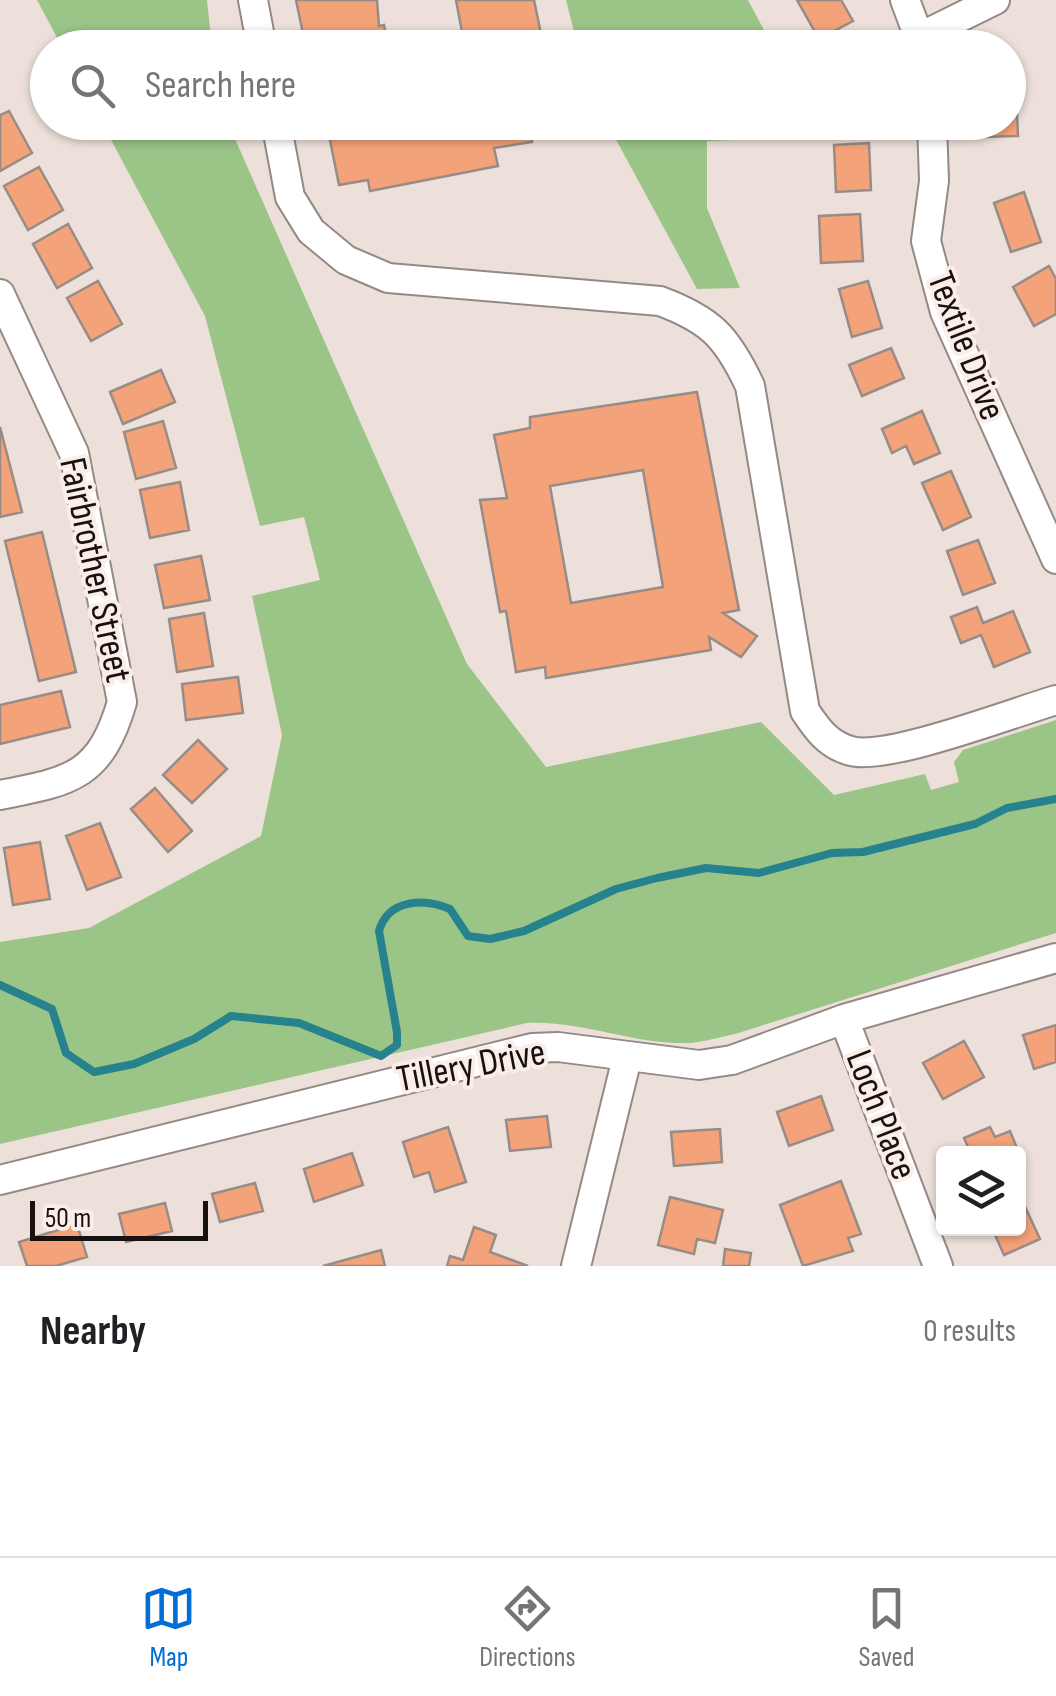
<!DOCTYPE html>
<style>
:root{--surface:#fff;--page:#f2f2f2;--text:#202124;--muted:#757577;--line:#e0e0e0;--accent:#006ed5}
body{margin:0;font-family:"Sofia Sans Condensed",sans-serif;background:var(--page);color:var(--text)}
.controls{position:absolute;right:30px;bottom:30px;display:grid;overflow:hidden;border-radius:10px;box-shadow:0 2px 8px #0004}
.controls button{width:90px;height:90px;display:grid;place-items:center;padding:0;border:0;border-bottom:2px solid var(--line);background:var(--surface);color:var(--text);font:50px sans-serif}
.scale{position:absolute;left:30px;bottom:25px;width:178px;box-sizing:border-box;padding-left:10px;border:5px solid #171210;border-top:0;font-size:28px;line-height:35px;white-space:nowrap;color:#171210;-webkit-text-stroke:8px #fbede7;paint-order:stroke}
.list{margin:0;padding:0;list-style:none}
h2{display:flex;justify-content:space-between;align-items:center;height:130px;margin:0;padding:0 40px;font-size:42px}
h2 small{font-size:32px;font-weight:400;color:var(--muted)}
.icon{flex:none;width:55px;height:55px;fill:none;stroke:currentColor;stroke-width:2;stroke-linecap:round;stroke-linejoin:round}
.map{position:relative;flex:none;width:1056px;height:1266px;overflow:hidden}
.search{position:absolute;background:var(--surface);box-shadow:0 2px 8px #0004;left:30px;right:30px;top:30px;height:110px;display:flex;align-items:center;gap:25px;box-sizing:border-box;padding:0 35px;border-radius:55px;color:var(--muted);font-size:38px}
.sheet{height:290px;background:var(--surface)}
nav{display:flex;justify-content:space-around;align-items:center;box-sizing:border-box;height:140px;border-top:2px solid var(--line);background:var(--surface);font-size:28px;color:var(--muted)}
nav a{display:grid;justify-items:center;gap:5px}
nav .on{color:var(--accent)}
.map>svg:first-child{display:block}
.green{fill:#9bc487}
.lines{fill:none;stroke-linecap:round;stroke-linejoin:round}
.stream{stroke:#26828d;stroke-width:8}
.building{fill:#f3a279;stroke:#988c86;stroke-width:2.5;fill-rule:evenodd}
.minor-casing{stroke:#958984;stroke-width:32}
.minor{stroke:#fff;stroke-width:28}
.labels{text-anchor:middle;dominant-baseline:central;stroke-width:8;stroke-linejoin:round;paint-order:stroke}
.street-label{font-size:38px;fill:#171210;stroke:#fbede7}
</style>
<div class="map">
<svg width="1056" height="1266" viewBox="0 0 1056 1266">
<rect width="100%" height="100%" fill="#ede0da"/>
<path class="green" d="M37,0H207L212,47H62Z
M566,0H748L773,47H578Z
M102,123H228L467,664L546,767L761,722L834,795L925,774L931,790L959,782L954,762L963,750L1056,720V933L735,1034C720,1037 704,1042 689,1043C634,1045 582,1020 527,1023L0,1144V942L89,928L261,836L282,735L252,596L320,580L304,517L260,526L205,316Z
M607,123H792L793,138L707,141V208L740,288L697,289Z"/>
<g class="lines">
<path class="stream" d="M0,985L52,1009L66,1053L94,1072L134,1064L194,1039L231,1016L299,1023L381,1056L397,1045V1032L379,931C388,899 424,898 450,909L468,936L490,939L524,931L616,889L657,878L706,868L759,873L832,853L863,852L975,824L1007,808L1056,799"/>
</g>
<path class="building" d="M296,0H377L379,26L384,25L389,48H306Z
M456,0H534L544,48H465Z
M797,0H841L853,21L819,39Z
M1016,91L1018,136L982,137L981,122H1008V92Z
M9,111L32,153L0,171V115Z
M343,122H529L532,142L494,148L498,166L370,191L368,180L339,185L328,130L344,128Z
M869,143L871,190L836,192L834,145Z
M39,167L63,210L28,230L4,186Z
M1024,192L1041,242L1011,252L994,203Z
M860,214L863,261L821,263L819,216Z
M68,224L92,268L57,288L33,244Z
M1049,266L1056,279V314L1034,326L1013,287Z
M98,281L122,324L91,341L67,298Z
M868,281L882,328L852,337L839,289Z
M891,348L904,378L862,396L849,365Z
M161,370L175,402L123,424L110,392Z
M697,392L739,610L723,613L757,636L741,657L709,637L711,650L546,678L545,667L516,672L506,611L500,612L480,500L507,498L494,435L530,428V417ZM643,470L663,587L571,603L550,486Z
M922,411L940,453L914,464L906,446L892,453L882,429Z
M163,421L176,468L136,479L124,432Z
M0,427L22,512L0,517Z
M951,471L971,517L943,530L922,483Z
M180,482L189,530L150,538L140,490Z
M42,532L76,672L39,681L5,541Z
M978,540L995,583L963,595L947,551Z
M201,556L210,600L164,608L155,565Z
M977,607L983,623L1013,611L1030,652L994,667L981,635L961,643L951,617Z
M204,613L213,666L177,672L169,619Z
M238,677L243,713L186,720L182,684Z
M61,691L70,727L0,744V705Z
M198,740L227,769L192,803L163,775Z
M155,788L192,831L168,852L131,809Z
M100,823L121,877L87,890L66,836Z
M40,842L50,899L13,905L4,848Z
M1056,1025V1062L1034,1069L1023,1035Z
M964,1041L984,1077L943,1099L923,1063Z
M821,1096L833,1130L789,1146L777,1112Z
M547,1116L551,1147L510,1151L506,1120Z
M448,1127L466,1182L435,1192L429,1172L414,1177L403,1142Z
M990,1127L995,1137L1010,1131L1024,1165L1018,1168V1154H971L964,1138Z
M720,1129L722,1162L674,1166L671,1132Z
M352,1153L363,1185L314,1202L304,1169Z
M841,1181L861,1234L848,1238L853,1251L803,1266L780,1205Z
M255,1183L263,1211L220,1222L212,1194Z
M670,1197L723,1210L715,1243L697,1239L694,1254L658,1245Z
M1022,1200L1040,1239L1004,1255L992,1228H1018V1202Z
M165,1203L172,1231L126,1242L119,1214Z
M77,1224L87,1257L56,1266H27L19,1242Z
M474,1227L496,1235L490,1252L528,1266H447L450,1256L463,1260Z
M725,1249L751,1253L749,1266H723Z
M381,1250L385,1266H323Z"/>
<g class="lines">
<g class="minor-casing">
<path id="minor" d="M253,0L262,48
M905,0L923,48
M922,36L995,0
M276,122L290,197L311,231L346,260L388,278L660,301C711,320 727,337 750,386L805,711C817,729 828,745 851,751C887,761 1015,712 1056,700
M932,122L934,181L926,241L945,312L1056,559
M0,294L74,453L122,702C100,777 71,781 0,795
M844,1019L938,1266
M0,1180L532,1048L558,1047L699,1065L732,1060L844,1019L1056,958
M576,1266L627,1058"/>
</g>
<use href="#minor" class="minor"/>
</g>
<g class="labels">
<g class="street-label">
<text transform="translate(966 346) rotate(69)">Textile Drive</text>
<text transform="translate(95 570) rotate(78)">Fairbrother Street</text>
<text transform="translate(471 1066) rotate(-11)">Tillery Drive</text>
<text transform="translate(881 1115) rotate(69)">Loch Place</text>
</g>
</g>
</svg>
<div class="controls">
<button><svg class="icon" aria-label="layers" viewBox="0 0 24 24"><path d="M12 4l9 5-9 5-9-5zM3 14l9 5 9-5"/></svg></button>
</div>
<div class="scale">50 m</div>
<div class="search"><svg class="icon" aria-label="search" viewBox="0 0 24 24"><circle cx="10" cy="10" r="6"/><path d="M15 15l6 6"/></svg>Search here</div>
</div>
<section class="sheet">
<h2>Nearby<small>0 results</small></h2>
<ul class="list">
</ul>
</section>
<nav>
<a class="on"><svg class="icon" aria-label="map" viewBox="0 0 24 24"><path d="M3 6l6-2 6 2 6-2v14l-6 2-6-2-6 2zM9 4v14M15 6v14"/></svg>Map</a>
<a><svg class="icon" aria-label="directions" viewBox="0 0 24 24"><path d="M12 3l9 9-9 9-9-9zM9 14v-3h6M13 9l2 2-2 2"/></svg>Directions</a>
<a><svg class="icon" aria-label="saved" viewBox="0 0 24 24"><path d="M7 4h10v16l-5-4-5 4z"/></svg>Saved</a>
</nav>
